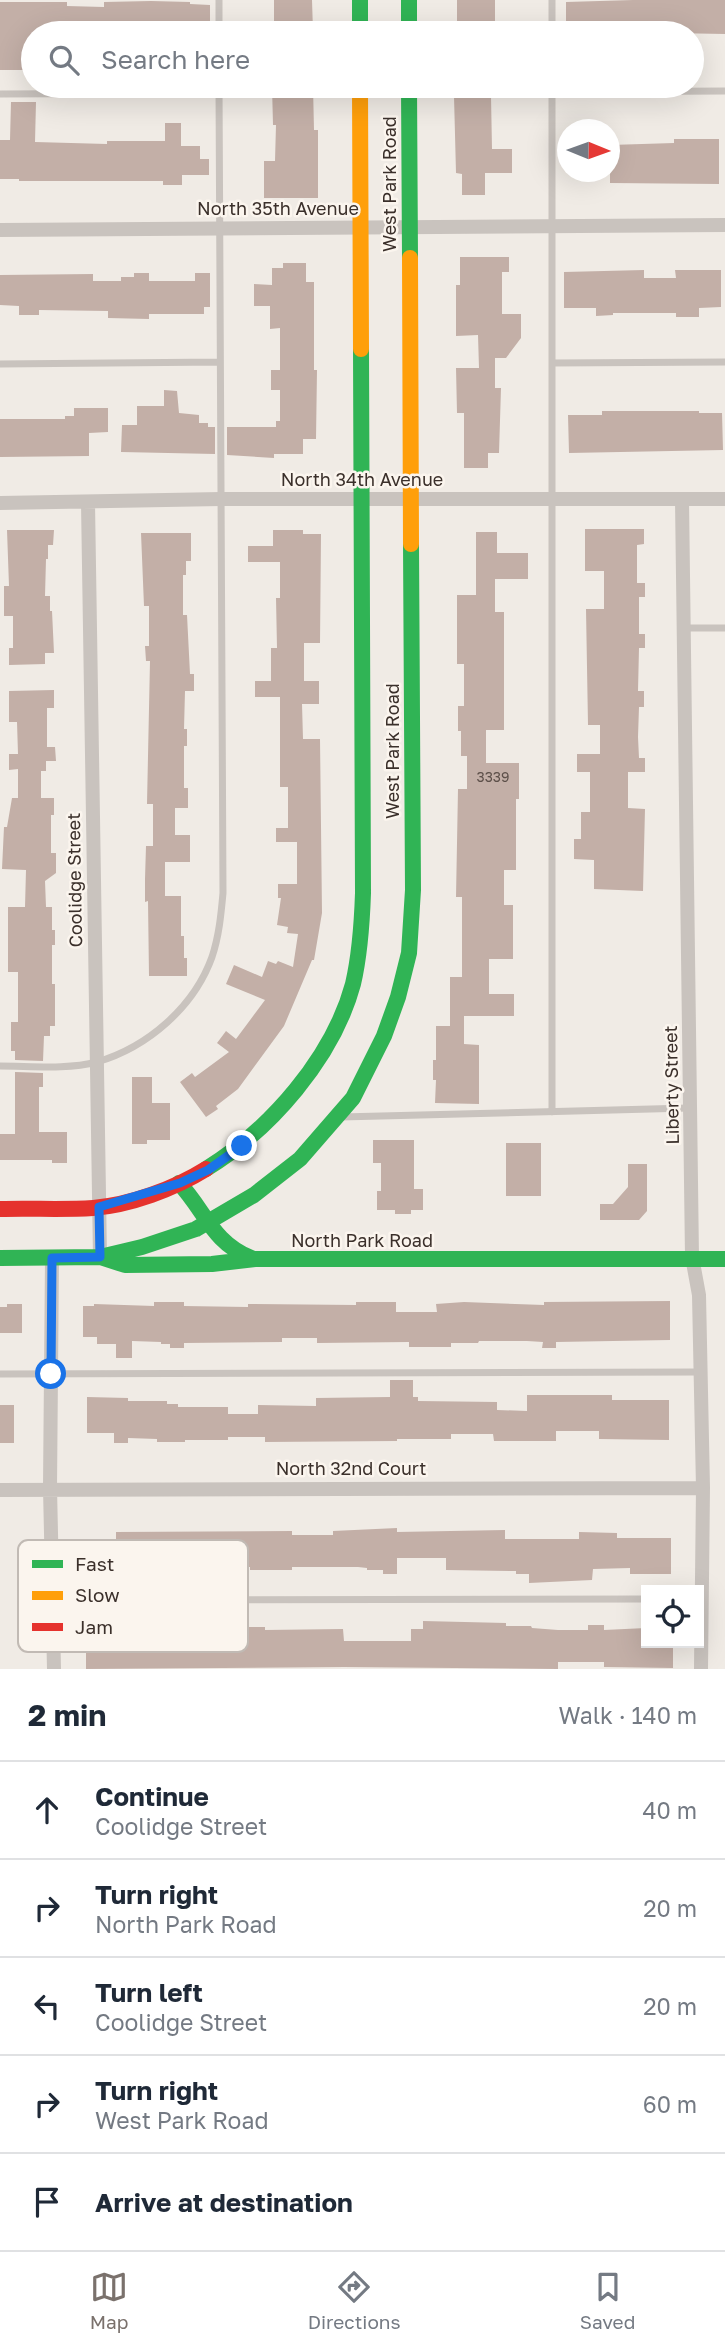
<!DOCTYPE html>
<meta charset="utf-8">
<style>
:root{--surface:#fff;--page:#f6f6f7;--text:#1f2937;--muted:#747a83;--line:#e0e1e3;--accent:#7a716c}
body{margin:0;font-family:"Golos Text",sans-serif;background:var(--page);color:var(--text)}
.controls{position:absolute;right:21px;bottom:21px;display:grid;overflow:hidden;border-radius:0px;box-shadow:0 7px 28px #0002}
.controls button{width:63px;height:63px;display:grid;place-items:center;padding:0;border:0;border-bottom:2px solid var(--line);background:var(--surface);color:var(--text);font:35px sans-serif}
.compass{position:absolute;left:557px;top:119px;width:63px;height:63px;border-radius:50%;background:var(--surface);box-shadow:0 7px 28px #0002;rotate:91deg}
.stop{position:absolute;width:21px;height:21px;margin:-16px;border:5px solid #1a73e8;border-radius:50%;background:#fff}
.stop.end{background:#1a73e8;border-color:#fff;box-shadow:0 2px 7px #0008}
.list{margin:0;padding:0;list-style:none}
h2{display:flex;justify-content:space-between;align-items:center;height:91px;margin:0;padding:0 28px;font-size:30px}
h2 small{font-size:23px;font-weight:400;color:var(--muted)}
.list li{display:grid;grid-template-columns:46px 1fr auto;gap:21px;align-items:center;box-sizing:border-box;height:98px;padding:0 28px;border-top:2px solid var(--line)}
.list b{display:block;font-size:26px;white-space:nowrap}
.list p{margin:0;font-size:23px;white-space:nowrap;color:var(--muted)}
.list em{font-size:23px;font-style:normal;color:var(--muted)}
.icon{flex:none;width:38px;height:38px;fill:none;stroke:currentColor;stroke-width:2;stroke-linecap:round;stroke-linejoin:round}
.map{position:relative;flex:none;width:725px;height:1669px;overflow:hidden}
.search{position:absolute;background:var(--surface);box-shadow:0 7px 28px #0002;left:21px;right:21px;top:21px;height:77px;display:flex;align-items:center;gap:18px;box-sizing:border-box;padding:0 24px;border-radius:38px;color:var(--muted);font-size:26px}
.sheet{height:581px;background:var(--surface)}
nav{display:flex;justify-content:space-around;align-items:center;box-sizing:border-box;height:98px;border-top:2px solid var(--line);background:var(--surface);font-size:19px;color:var(--muted)}
nav a{display:grid;justify-items:center;gap:4px}
nav .on{color:var(--accent)}
.map>svg:first-child{display:block}
.building{fill:#c3afa7}
.lines{fill:none;stroke-linecap:round;stroke-linejoin:round}
.lane{stroke:#c9c3be;stroke-width:7}
.street{stroke:#c9c3be;stroke-width:14}
.fast{stroke:#30b455;stroke-width:16}
.slow{stroke:#ff9f0a;stroke-width:16}
.jam{stroke:#e5322d;stroke-width:16}
.route{stroke:#1a73e8;stroke-width:9}
.labels{text-anchor:middle;dominant-baseline:central;stroke-width:5;stroke-linejoin:round;paint-order:stroke}
.number-label{font-size:14px;fill:#5d504a}
.street-label{font-size:18px;fill:#3b302b;stroke:#fbf5ee}
.key{fill:#fbf5ee;stroke:#c1bab4;stroke-width:2}
.key-label{font-size:19px;fill:#3b302b}
</style>
<div class="map">
<svg width="725" height="1669" viewBox="0 0 725 1669">
<rect width="100%" height="100%" fill="#f0ebe5"/>
<path class="building" d="M274,0H312L313,31H274Z
M457,0H495V33H457Z
M633,0H725V34L671,33V28L607,29V33H566V2Z
M151,1L190,2V4L210,5V33H33V38H29V70H0V2H67V6L104,7V2Z
M272,86H313L314,130H318V198H264V161H275L276,125H273Z
M458,86H484V96H491L492,149H512V173H485V195H462V174L456,173L454,96H458Z
M11,102H36L35,142L107,144V141H165V123H181V146H200V159H209V175H182V185H163V181H19V179H0V140H10Z
M674,139H719V184L610,183V145L674,143Z
M460,257H509V272H502V314H521V338L506,358H495V388H501L499,453H488V468H464V413H457L456,368H479L478,335L456,336V285H460Z
M283,263H306V282H314V370H317L316,439H303V454H274V458L227,455V427H276V421H280V390H271V370H280V328L270,329V306H254V284L272,285V268H283Z
M644,270V278H676L675,270H721V307L699,308V317H676V313H613V315L596,316V308H564V272Z
M134,273H149V281H195V273H210V307H204V314H149V319L108,318V311L39,310V315H19V306L0,305V275L93,274V281H121V277H134Z
M164,390L177,391L179,413L199,415V423H208V427H215V454L121,452L122,425H137V406H164Z
M74,408H108V432L89,433V456L0,457V419H65V416H74Z
M602,411H699V413H722L723,450L569,453L568,415H602Z
M585,529H644V544L637,545V583H645V597H639V634H645V648H639L638,691H644V707H639L638,737L639,758H645V772H628V808L645,809L643,891L594,889V860L574,859V839H581V812H590V772H577V754H600V725H588L586,609H604V571H585Z
M7,530H54L53,545H48V559H46L45,596H50V611H52L54,653H45V664L9,665V648H13V616H4V586H9Z
M273,530H303V534H321L320,643H304V681H319V704H302L303,739H320L322,913L314,960H312L284,1026L238,1089L216,1106L218,1109L206,1117L180,1082L192,1073L195,1077L229,1052L217,1043L226,1031L236,1039L265,1000L226,984L234,965L262,977L268,961L276,964L278,961L293,967L298,934L287,933L288,927L277,925L281,898H278V884H297V842H276V828H288V787H280V697H255V681H271V648H277L276,598H280V562H248V546H273Z
M476,532H497V553H528V579H495V612H504V730H486V763H519V799H516V870H504V905H513V959H489V994H514V1016H464V1044L479,1045V1104L435,1103L436,1080H433V1060H436V1026H450V977H462V897H456L458,789H467V756H461V731H458V706H464V664H457V595H476Z
M141,533H191V561H186V575H183V615H187L190,674H194V691H185L184,729H187V746H184V788H188V808H175V835H190V862H165V896H181V936H184V958H187V976H149L148,901L145,902V879L146,846H153V804H147L150,661H146L145,646H149V606H144Z
M54,690V708H47V747H55L56,761H46V771H41V798H54V815H51V853H56V873L45,881L46,907H52V930H55V945H52V984H55V1026H50V1036H44L43,1061L15,1060V1051H11V1022H18V972H8V907H25L26,870L2,869L4,827H7L12,798H18V769L9,770V754H18L17,722H9V691Z
M15,1072L43,1073V1087H39V1132H67V1163H52V1160H0V1134H15Z
M132,1077H152V1103H170V1140H147V1144H132Z
M373,1140H414V1189H423V1210H411V1214H395V1210H377V1191H381V1163H373Z
M506,1143H541V1196H506Z
M628,1164H647V1211L639,1220H600V1204H613L628,1187Z
M670,1301V1340L556,1342V1348H542L543,1342L527,1341H479L478,1343H451V1347H409V1342L317,1343V1338H282V1342L184,1343V1348H170V1344H161V1342L132,1341V1358H116V1344H97V1337H83V1306H94V1304L154,1306V1302H184V1306L248,1307V1304L356,1305V1302H396V1312H437L436,1304L464,1302L544,1305V1302Z
M7,1304H22V1333H0V1307H7Z
M390,1380H413V1397H418V1401L497,1402V1410L527,1411V1395H612V1400H669V1440L599,1439V1431H556V1441H494L493,1434H451V1439H397V1441L265,1442V1437H228V1440H185V1442H157V1439L128,1438V1443H114V1433H87V1397L128,1398V1401H167V1404H178V1407H228V1414H258V1405L316,1406V1398L390,1397Z
M0,1405H14V1443H0Z
M397,1528V1532L505,1530V1539H579V1532L617,1533V1538H671V1574H630V1568L593,1569L592,1580L529,1583V1574H516V1571L446,1570V1558H397V1574H383V1570H367V1568L358,1567H292V1570H250V1567L184,1566V1570H128V1575H85V1541H116V1532L292,1531V1535H333V1531Z
M423,1621L506,1623V1626H531L532,1628L558,1630H588V1625H604V1630L646,1628V1643H673V1668L604,1667V1662H558V1669L344,1667L86,1669V1629L199,1631V1628L247,1627H265V1630L343,1629L344,1641H411V1629H423Z"/>
<g class="lines">
<path class="lane" d="M219,0V33
M552,33V0
M552,92L725,91
M0,94L219,93
M552,363L725,362
M0,364L220,362
M684,628H725
M0,1066C31,1066 66,1070 97,1062C148,1047 194,1007 212,957C219,936 221,915 223,893L219,86
M552,1112V86
M341,1117L689,1108
M0,1374L701,1372
M53,1600L646,1599"/>
<path class="street" d="M0,230L725,225
M682,500L692,1257L699,1295L703,1488L701,1669
M0,503L221,499H725
M88,503L100,1257
M52,1258L50,1488L54,1669
M0,1490L703,1488"/>
<path class="fast" d="M360,0V33
M409,0V33
M409,86L410,258
M206,1169C270,1130 333,1058 353,984C360,954 362,923 363,893L361,349
M179,1183C206,1212 212,1242 251,1258
M100,1257L142,1247L196,1229L254,1195L300,1159L353,1098L384,1036L398,997L409,953L413,890L411,544
M0,1258L100,1257L125,1265L212,1264L255,1259H725"/>
<path class="slow" d="M360,86L361,349
M410,258L411,544"/>
<path class="jam" d="M0,1209C31,1208 62,1210 93,1208C130,1205 174,1189 206,1169"/>
</g>
<g class="lines">
<path class="route" d="M51,1374L52,1258L100,1257L99,1207L180,1183L208,1170L242,1146"/>
</g>
<g class="labels">
<g class="number-label">
<text x="493" y="776">3339</text>
</g>
<g class="street-label">
<text transform="translate(389 184) rotate(-90)">West Park Road</text>
<text x="278" y="208">North 35th Avenue</text>
<text x="362" y="479">North 34th Avenue</text>
<text transform="translate(392 751) rotate(-90)">West Park Road</text>
<text transform="translate(74 880) rotate(-91)">Coolidge Street</text>
<text transform="translate(671 1085) rotate(-91)">Liberty Street</text>
<text x="362" y="1240">North Park Road</text>
<text x="351" y="1468">North 32nd Court</text>
</g>
</g>
<rect x="18" y="1540" width="230" height="112" rx="10" class="key"/>
<rect x="32" y="1560" width="31" height="8" fill="#30b455"/>
<rect x="32" y="1591" width="31" height="9" fill="#ff9f0a"/>
<rect x="32" y="1623" width="31" height="8" fill="#e5322d"/>
<g class="key-label">
<text x="75" y="1571">Fast</text>
<text x="75" y="1602">Slow</text>
<text x="75" y="1634">Jam</text>
</g>
</svg>
<div class="controls">
<button><svg class="icon" aria-label="locate" viewBox="0 0 24 24"><circle cx="12" cy="12" r="6"/><path d="M12 2v4M12 18v4M2 12h4M18 12h4"/></svg></button>
</div>
<svg class="compass" viewBox="-18 -18 36 36"><path d="M0-13l5 13h-10z" fill="#e53935"/><path d="M0 13l5-13h-10z" fill="#747a83"/></svg>
<div class="stop" style="left:51px;top:1374px"></div>
<div class="stop end" style="left:242px;top:1146px"></div>
<div class="search"><svg class="icon" aria-label="search" viewBox="0 0 24 24"><circle cx="10" cy="10" r="6"/><path d="M15 15l6 6"/></svg>Search here</div>
</div>
<section class="sheet">
<h2>2 min<small>Walk · 140 m</small></h2>
<ul class="list">
<li><svg class="icon" aria-label="ahead" viewBox="0 0 24 24"><path d="M12 20V5M6 11l6-6 6 6"/></svg><div><b>Continue</b><p>Coolidge Street</p></div><em>40 m</em></li>
<li><svg class="icon" aria-label="right" viewBox="0 0 24 24"><path d="M7 20v-9h11M14 6l5 5-5 5"/></svg><div><b>Turn right</b><p>North Park Road</p></div><em>20 m</em></li>
<li><svg class="icon" aria-label="left" viewBox="0 0 24 24"><path d="M17 20v-9H6M10 6l-5 5 5 5"/></svg><div><b>Turn left</b><p>Coolidge Street</p></div><em>20 m</em></li>
<li><svg class="icon" aria-label="right" viewBox="0 0 24 24"><path d="M7 20v-9h11M14 6l5 5-5 5"/></svg><div><b>Turn right</b><p>West Park Road</p></div><em>60 m</em></li>
<li><svg class="icon" aria-label="arrive" viewBox="0 0 24 24"><path d="M6 21V4h12l-3 4 3 4H6"/></svg><div><b>Arrive at destination</b></div></li>
</ul>
</section>
<nav>
<a class="on"><svg class="icon" aria-label="map" viewBox="0 0 24 24"><path d="M3 6l6-2 6 2 6-2v14l-6 2-6-2-6 2zM9 4v14M15 6v14"/></svg>Map</a>
<a><svg class="icon" aria-label="directions" viewBox="0 0 24 24"><path d="M12 3l9 9-9 9-9-9zM9 14v-3h6M13 9l2 2-2 2"/></svg>Directions</a>
<a><svg class="icon" aria-label="saved" viewBox="0 0 24 24"><path d="M7 4h10v16l-5-4-5 4z"/></svg>Saved</a>
</nav>
